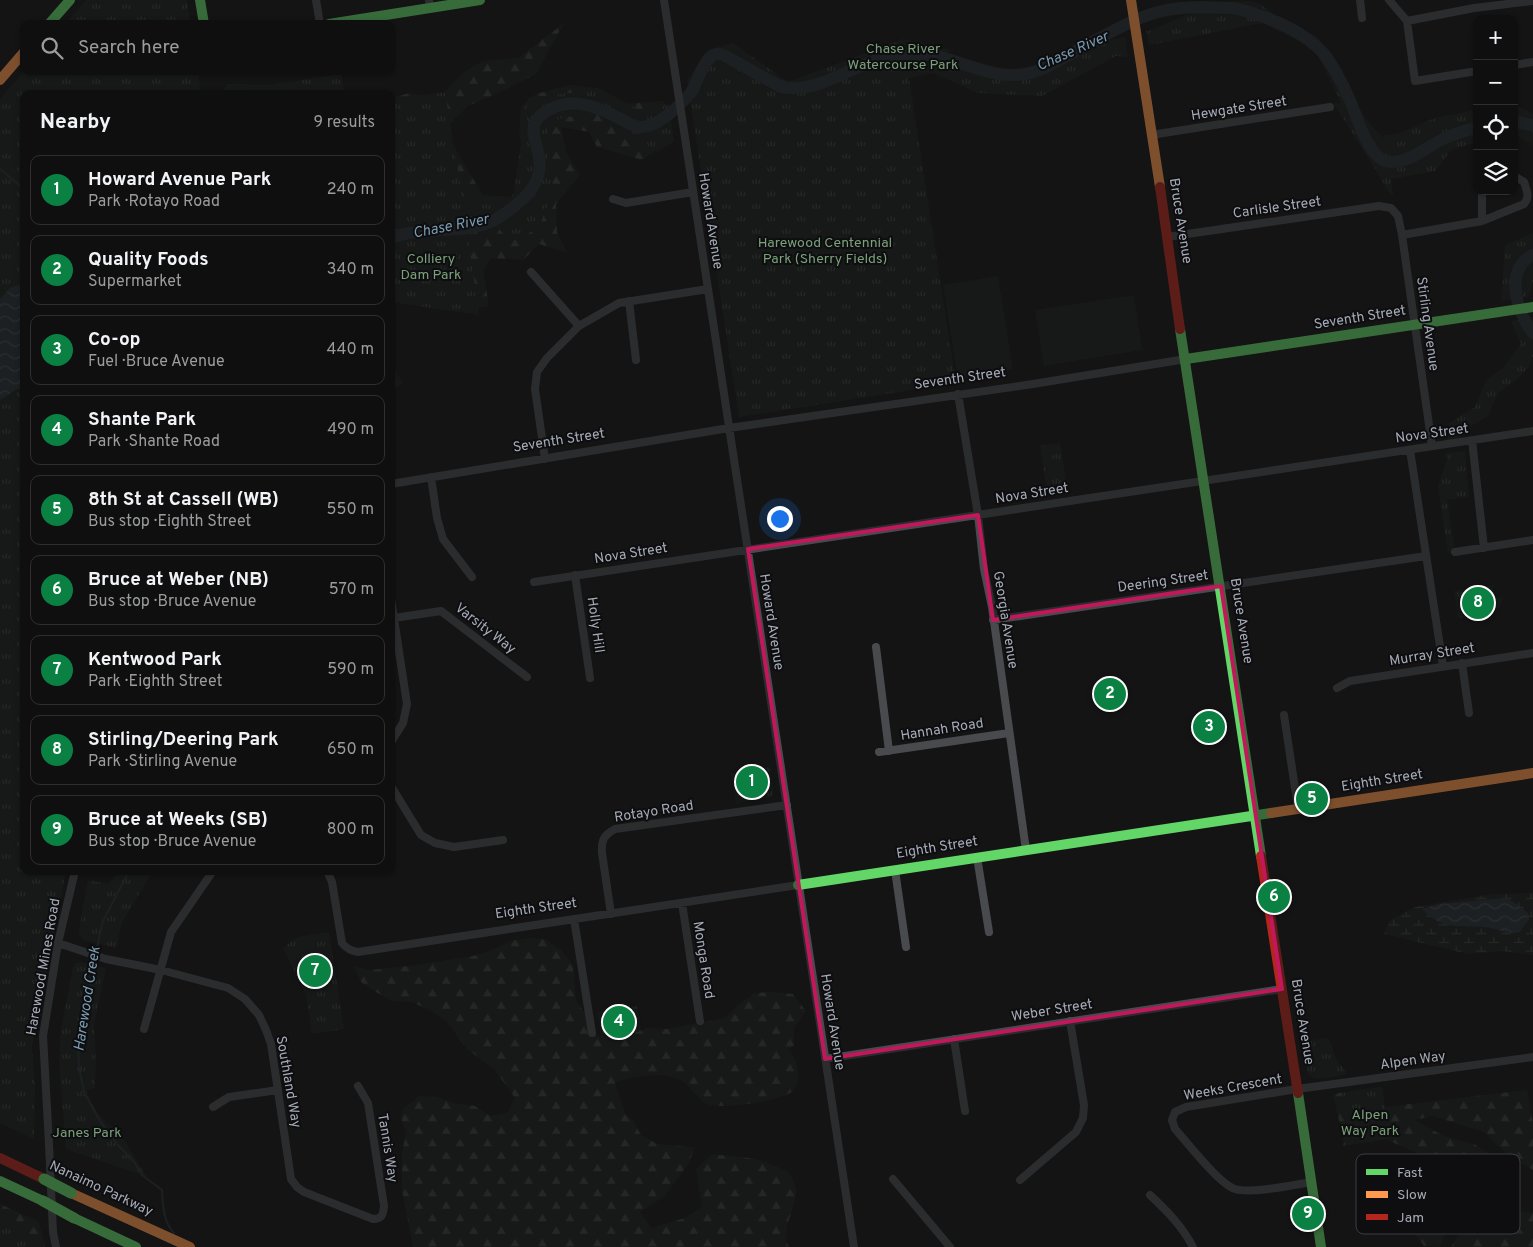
<!DOCTYPE html>
<meta charset="utf-8">
<style>
:root{--surface:#0f0f0f;--page:#1d1d1d;--text:#f1f3f6;--muted:#9b9c9e;--line:#2f2f2f;--accent:#0b8043}
body{margin:0;font-family:Overpass,sans-serif;background:var(--page);color:var(--text)}
.controls{position:absolute;right:15px;top:15px;display:grid;overflow:hidden;border-radius:10px;box-shadow:0 1px 4px #0004}
.controls button{width:45px;height:45px;display:grid;place-items:center;padding:0;border:0;border-bottom:1px solid var(--line);background:var(--surface);color:var(--text);font:25px sans-serif}
.you{position:absolute;left:779px;top:518px;width:18px;height:18px;margin:-12px;border:4px solid #fff;border-radius:50%;background:#1a73e8;box-shadow:0 0 0 8px #1a73e833}
.badge{display:grid;place-items:center;width:32px;height:32px;border-radius:50%;background:var(--accent);color:#fff;font-size:16px;font-weight:700}
.pin{position:absolute;translate:-50% -50%;border:2px solid #fff;box-shadow:0 1px 5px #0006}
.list{margin:0;padding:0;list-style:none}
h2{display:flex;justify-content:space-between;align-items:center;height:65px;margin:0;padding:0 20px;font-size:21px}
h2 small{font-size:16px;font-weight:400;color:var(--muted)}
.list li{display:grid;grid-template-columns:32px 1fr auto;gap:15px;align-items:center;box-sizing:border-box;height:70px;margin:0 10px 10px;padding:0 10px;border:1px solid var(--line);border-radius:10px}
.list b{display:block;font-size:19px;white-space:nowrap}
.list p{margin:0;font-size:16px;white-space:nowrap;color:var(--muted)}
.list em{font-size:16px;font-style:normal;color:var(--muted)}
.icon{flex:none;width:28px;height:28px;fill:none;stroke:currentColor;stroke-width:2;stroke-linecap:round;stroke-linejoin:round}
.map{position:relative;flex:none;width:1533px;height:1247px;overflow:hidden}
.search{position:absolute;background:var(--surface);box-shadow:0 1px 4px #0004;left:20px;top:20px;width:375px;height:55px;display:flex;align-items:center;gap:12px;box-sizing:border-box;padding:0 18px;border-radius:10px;color:var(--muted);font-size:19px}
.panel{position:absolute;background:var(--surface);box-shadow:0 1px 4px #0004;left:20px;top:90px;width:375px;height:785px;border-radius:10px}
.map>svg:first-child{display:block}
.grass{fill:#1a211b}
.forest{fill:url(#forest-firs)}
.wetland{fill:url(#wetland-marsh)}
.park{fill:url(#park-tufts)}
.water{fill:url(#water-waves)}
.lines{fill:none;stroke-linecap:round;stroke-linejoin:round}
.stream{stroke:#273036;stroke-width:2}
.river{stroke:#273036;stroke-width:12}
.street{stroke:#484a4d;stroke-width:8}
.fast{stroke:#63d668;stroke-width:10}
.slow{stroke:#ff974d;stroke-width:10}
.jam{stroke:#b3261e;stroke-width:10}
.fast-bridge{stroke:#63d668;stroke-width:11}
.marked{fill:none;stroke:#c2185b;stroke-width:4;stroke-linejoin:round}
.labels{text-anchor:middle;dominant-baseline:central;stroke-width:4;stroke-linejoin:round;paint-order:stroke}
.park-label{font-size:14px;fill:#7ba17b;stroke:#0e0e10}
.street-label{font-size:14px;fill:#a5abb6;stroke:#0e0e10}
.water-label{font-size:15px;font-style:italic;fill:#7a9bb2;stroke:#0e0e10}
.key{fill:#0e0e10;stroke:#3b3d42;stroke-width:1}
.key-label{font-size:14px;fill:#a5abb6}
</style>
<div class="map">
<svg width="1533" height="1247" viewBox="0 0 1533 1247">
<defs>
<pattern id="forest-firs" width="22" height="20" patternUnits="userSpaceOnUse" patternTransform="scale(1.25)"><rect width="22" height="20" fill="#1a211b"/><path d="M5 1l3.5 6h-7zM16 11l3.5 6h-7z" fill="#383f3a"/></pattern>
<pattern id="wetland-marsh" width="20" height="14" patternUnits="userSpaceOnUse" patternTransform="scale(1.25)"><rect width="20" height="14" fill="#1a211b"/><path d="M1 5h8M5 5V1M11 12h8M15 12V8" fill="none" stroke="#383f3a"/></pattern>
<pattern id="park-tufts" width="24" height="20" patternUnits="userSpaceOnUse" patternTransform="scale(1.25)"><rect width="24" height="20" fill="#1a211b"/><path d="M3 7l-1-3M5 7V3M7 7l1-3M15 17l-1-3M17 17v-4M19 17l1-3" fill="none" stroke="#383f3a"/></pattern>
<pattern id="water-waves" width="16" height="10" patternUnits="userSpaceOnUse" patternTransform="scale(1.25)"><rect width="16" height="10" fill="#273036"/><path d="M0 5q4-4 8 0t8 0" fill="none" stroke="#434b51"/></pattern>
</defs>
<rect width="100%" height="100%" fill="#141414"/>
<path class="grass" d="M998,276L1013,369L958,378L943,285Z
M1134,295L1142,350L1044,366L1035,310Z"/>
<path class="forest" d="M564,23L536,74L496,94L468,106L444,129L485,199L508,201L519,187L524,150L519,136L521,106L536,94L570,85L598,88L622,104L664,101L671,140L642,160L597,147L589,132L561,127L566,152L580,175L556,204L557,232L567,253L539,244L523,260L491,258L483,270L489,306L464,311L391,297V98L410,93L439,98L464,72L483,61L518,58Z
M227,84L293,85L341,94H221Z
M391,363L403,384L391,390Z
M528,938L545,939L562,951L573,965L576,1001L587,1016L592,1033L601,1037L641,1031L645,1028L667,1029L725,1018L738,1005L754,993L771,992L793,994L806,1011L794,1028V1046L788,1049C795,1056 800,1070 798,1081C797,1083 794,1089 793,1091C783,1101 720,1110 707,1104C702,1102 690,1088 685,1083C668,1070 633,1076 615,1083L626,1115L633,1120L641,1135L657,1144L695,1147L689,1163L665,1196L640,1212L651,1228L685,1218L702,1207L696,1169L711,1155C735,1155 761,1158 782,1169C783,1169 788,1172 789,1173C792,1176 796,1187 796,1191C796,1210 780,1228 789,1247H413L402,1190V1153L406,1133L401,1118L403,1109L419,1096L437,1097L454,1103L475,1106L490,1116L507,1113L515,1098L494,1069L467,1049L446,1021L431,1011L412,1002L392,1001L376,992L361,982L354,966L371,970L416,965L473,956L492,950L510,941Z
M1380,1087L1384,1107L1527,1090L1533,1123V1170L1507,1154L1484,1132L1433,1116L1414,1120L1444,1136L1476,1145L1517,1175L1497,1197L1512,1210L1533,1213V1247H1451L1458,1235L1478,1228L1449,1188L1413,1196L1445,1234L1440,1247L1424,1246L1383,1190L1360,1187L1370,1159L1387,1169L1379,1180L1400,1177L1414,1185L1435,1178L1424,1156L1385,1139L1344,1142L1333,1094Z
M0,1204L39,1222L45,1247H0Z"/>
<path class="wetland" d="M1533,893V955L1503,951L1468,954L1384,934L1389,921L1415,907L1492,894Z"/>
<path class="park" d="M86,0H187L190,24H65Z
M1251,1L1260,4L1288,24L1316,36L1333,55L1354,101L1371,126L1384,138V135C1401,136 1417,124 1433,119C1447,115 1462,113 1477,110V142L1451,150L1436,171L1391,179L1393,195H1391L1334,104L1341,103L1315,49L1263,23L1149,45L1146,31L1152,30L1215,2Z
M1125,37L1128,57L1116,56L1042,96L978,93L933,73L909,78L956,383L739,417L687,80L708,50L733,43L788,82L903,39L954,51L940,54L1002,74L1041,73L1061,65L1085,47L1105,41Z
M24,71H198L201,94H24V871H66L32,1047L35,1087L34,1139L0,1123V99Z
M341,74L345,94H212L220,93Z
M601,89L646,114L669,104L674,141L658,152L600,111L548,121L547,170L554,187L539,228L511,242L499,229L466,224L479,315L391,302V100L445,92L463,202L482,195L513,197L528,98Z
M1514,104L1533,114V145L1514,134Z
M1533,233V281L1529,297L1501,301L1505,245Z
M1533,318V357H1532L1529,367L1516,380L1498,393L1488,416L1461,432V440L1447,442L1449,423L1475,407L1486,380L1502,369L1521,344L1511,321Z
M1060,443L1067,489L1047,492L1040,446Z
M1465,451L1469,497L1447,500L1455,552L1448,553L1438,486L1447,459L1446,453Z
M1493,585L1495,598L1503,597L1500,608L1481,611V615L1458,618L1454,591Z
M770,767L774,791L771,797L736,803L731,773Z
M119,871H153L122,922L116,948L84,940L79,935V931L88,880L109,884Z
M329,932L344,1029L312,1034L306,995L283,948L297,937Z
M80,962L106,968L94,1026L96,1056L95,1088L87,1090C93,1114 106,1120 121,1137C132,1149 137,1165 148,1177L66,1149L59,1065L60,1036L73,966L76,963Z
M637,1006L641,1031L601,1037L597,1012Z
M1328,1038C1333,1045 1333,1055 1337,1060C1341,1066 1343,1066 1346,1074C1335,1076 1316,1083 1308,1074L1303,1041Z
M1382,1087L1386,1114L1394,1138L1343,1146L1345,1125L1353,1118L1342,1098L1341,1093Z
M0,1220L43,1241L44,1247H0Z"/>
<path class="water" d="M24,283V387C15,388 8,396 0,400V299L10,288Z
M1506,898L1512,901L1528,913L1529,920L1519,932C1507,935 1497,928 1485,927C1459,925 1442,930 1422,909L1439,904Z"/>
<g class="lines">
<path class="stream" d="M0,169L24,189
M96,952L103,921L129,871
M95,957L86,1013L78,1046L79,1067L84,1092L100,1121L117,1144L135,1163L142,1175L162,1190C163,1206 163,1221 174,1233"/>
<path class="river" d="M1514,122L1533,125
M391,238C422,226 457,234 488,223C498,219 509,211 517,204C527,196 537,185 539,171C544,143 515,124 555,107C575,98 600,108 617,117C624,121 632,127 641,127C652,127 659,121 668,115C676,108 686,100 692,91C697,82 704,60 713,55C717,53 723,55 727,57L781,87C809,92 828,80 854,69C870,62 887,57 904,56C916,54 929,54 940,57C972,65 1001,82 1034,72C1048,67 1061,59 1074,52C1101,38 1129,20 1158,12C1173,8 1190,7 1206,7C1216,8 1227,7 1238,9C1268,17 1301,29 1323,53C1334,66 1342,83 1349,98C1357,115 1368,163 1392,162C1410,162 1427,147 1443,139C1453,134 1466,131 1477,127
M1533,255C1503,269 1517,313 1533,333"/>
<path class="street" d="M316,0L320,24
M429,0L430,8
M664,0L854,1247
M1360,0L1362,18
M1389,0L1407,21L1415,81L1477,71
M1407,21L1474,8L1533,1
M1514,65L1533,62
M1151,135L1330,107
M1482,191V221
M613,199L626,203L693,192
M1402,235L1482,221L1524,204C1530,197 1527,191 1524,182L1514,176
M1167,237L1379,206L1391,208L1398,216L1402,235L1432,446
M531,272L579,326
M629,301L636,360
M958,394L978,515L984,569L992,607L1026,850
M1472,440L1484,548
M1410,450L1443,666
M545,459L535,389L537,372L547,358L579,326L619,303L708,289
M431,477L437,518L443,539L472,577
M391,484L729,428L1033,384L1186,359
M1455,552L1533,540
M575,575L590,678
M534,582L1533,431
M391,599L407,704L403,723L391,742
M394,618L441,611L527,677
M993,620L1426,556
M876,647L889,751
M1462,663L1469,713
M1337,688L1350,681L1533,653
M1284,715L1298,808
M879,752L1009,733
M391,786L421,835L435,843L454,847L503,840
M977,857L989,932
M895,870L906,947
M327,871L332,882L342,943C347,949 351,951 358,952L798,885
M682,903L700,1021
M611,914L602,853C601,840 604,835 615,829L787,805
M574,919L592,1033
M58,943L106,959L161,970L228,988L245,999L259,1015L266,1030L271,1044L291,1179L297,1187L304,1192L373,1219C382,1219 383,1215 384,1206L368,1103L358,1086
M144,1029L171,932L213,871
M954,1039L965,1111
M825,1059L1282,989
M213,1107L229,1097L278,1090
M893,1179L950,1247
M1020,1180L1076,1132L1083,1118L1084,1105L1070,1021
M1312,1182C1293,1185 1251,1194 1235,1189C1219,1184 1187,1142 1175,1129L1172,1120L1175,1112L1186,1107L1297,1089L1533,1057
M1150,1195C1167,1211 1182,1226 1193,1247
M56,1247L53,1232L49,1144L43,1036L58,943L75,871"/>
<path class="fast" d="M200,0L204,24
M49,24L70,0
M329,24L480,0
M1180,329L1261,856
M1186,359L1533,307
M798,885L1271,813
M1298,1093L1321,1247
M0,1181L43,1201
M74,1218L136,1247"/>
<path class="slow" d="M1131,0L1160,187
M0,80L24,52
M1271,813L1533,773
M71,1193L190,1247"/>
<path class="jam" d="M1160,187L1180,329
M1261,856L1298,1093
M0,1158L44,1179"/>
<path class="fast-bridge" d="M44,1179L71,1193
M43,1201L74,1218"/>
</g>
<path d="M0 0H1533V1247H0ZM978,515L993,620L1221,586L1282,989L825,1059L748,549Z" fill="#141414" fill-opacity=".55" fill-rule="evenodd"/>
<path class="marked" d="M978,515L993,620L1221,586L1282,989L825,1059L748,549Z"/>
<g class="labels">
<g class="park-label">
<text x="903" y="49">Chase River<tspan x="903" dy="16">Watercourse Park</tspan></text>
<text x="825" y="243">Harewood Centennial<tspan x="825" dy="16">Park (Sherry Fields)</tspan></text>
<text x="431" y="259">Colliery<tspan x="431" dy="16">Dam Park</tspan></text>
<text x="1370" y="1115">Alpen<tspan x="1370" dy="16">Way Park</tspan></text>
<text x="87" y="1133">Janes Park</text>
</g>
<g class="street-label">
<text transform="translate(1239 109) rotate(-9)">Hewgate Street</text>
<text transform="translate(1277 208) rotate(-8)">Carlisle Street</text>
<text transform="translate(710 221) rotate(81)">Howard Avenue</text>
<text transform="translate(1180 221) rotate(81)">Bruce Avenue</text>
<text transform="translate(1360 318) rotate(-9)">Seventh Street</text>
<text transform="translate(1427 324) rotate(82)">Stirling Avenue</text>
<text transform="translate(960 379) rotate(-8)">Seventh Street</text>
<text transform="translate(1432 434) rotate(-8)">Nova Street</text>
<text transform="translate(559 441) rotate(-9)">Seventh Street</text>
<text transform="translate(1032 494) rotate(-9)">Nova Street</text>
<text transform="translate(631 554) rotate(-9)">Nova Street</text>
<text transform="translate(1163 582) rotate(-8)">Deering Street</text>
<text transform="translate(1005 620) rotate(81)">Georgia Avenue</text>
<text transform="translate(1241 621) rotate(81)">Bruce Avenue</text>
<text transform="translate(771 622) rotate(81)">Howard Avenue</text>
<text transform="translate(595 625) rotate(82)">Holly Hill</text>
<text transform="translate(485 629) rotate(38)">Varsity Way</text>
<text transform="translate(1432 655) rotate(-9)">Murray Street</text>
<text transform="translate(942 730) rotate(-9)">Hannah Road</text>
<text transform="translate(1382 781) rotate(-9)">Eighth Street</text>
<text transform="translate(654 812) rotate(-9)">Rotayo Road</text>
<text transform="translate(937 848) rotate(-9)">Eighth Street</text>
<text transform="translate(536 909) rotate(-8)">Eighth Street</text>
<text transform="translate(703 960) rotate(81)">Monga Road</text>
<text transform="translate(44 967) rotate(-80)">Harewood Mines Road</text>
<text transform="translate(1052 1011) rotate(-9)">Weber Street</text>
<text transform="translate(832 1022) rotate(81)">Howard Avenue</text>
<text transform="translate(1302 1022) rotate(81)">Bruce Avenue</text>
<text transform="translate(1413 1061) rotate(-8)">Alpen Way</text>
<text transform="translate(288 1082) rotate(80)">Southland Way</text>
<text transform="translate(1233 1088) rotate(-10)">Weeks Crescent</text>
<text transform="translate(387 1148) rotate(81)">Tannis Way</text>
<text transform="translate(101 1189) rotate(25)">Nanaimo Parkway</text>
</g>
<g class="water-label">
<text transform="translate(1073 52) rotate(-24)">Chase River</text>
<text transform="translate(451 227) rotate(-11)">Chase River</text>
<text transform="translate(88 999) rotate(-81)">Harewood Creek</text>
</g>
</g>
<rect x="1356" y="1154" width="164" height="80" rx="8" class="key"/>
<rect x="1366" y="1169" width="22" height="6" fill="#63d668"/>
<rect x="1366" y="1191" width="22" height="7" fill="#ff974d"/>
<rect x="1366" y="1214" width="22" height="6" fill="#b3261e"/>
<g class="key-label">
<text x="1397" y="1177">Fast</text>
<text x="1397" y="1199">Slow</text>
<text x="1397" y="1222">Jam</text>
</g>
</svg>
<div class="controls">
<button>+</button>
<button>−</button>
<button><svg class="icon" aria-label="locate" viewBox="0 0 24 24"><circle cx="12" cy="12" r="6"/><path d="M12 2v4M12 18v4M2 12h4M18 12h4"/></svg></button>
<button><svg class="icon" aria-label="layers" viewBox="0 0 24 24"><path d="M12 4l9 5-9 5-9-5zM3 14l9 5 9-5"/></svg></button>
</div>
<div class="you"></div>
<div class="pin badge" style="left:752px;top:782px">1</div>
<div class="pin badge" style="left:1110px;top:694px">2</div>
<div class="pin badge" style="left:1209px;top:727px">3</div>
<div class="pin badge" style="left:619px;top:1022px">4</div>
<div class="pin badge" style="left:1312px;top:799px">5</div>
<div class="pin badge" style="left:1274px;top:897px">6</div>
<div class="pin badge" style="left:315px;top:971px">7</div>
<div class="pin badge" style="left:1478px;top:603px">8</div>
<div class="pin badge" style="left:1308px;top:1214px">9</div>
<div class="search"><svg class="icon" aria-label="search" viewBox="0 0 24 24"><circle cx="10" cy="10" r="6"/><path d="M15 15l6 6"/></svg>Search here</div>
<section class="panel">
<h2>Nearby<small>9 results</small></h2>
<ul class="list">
<li><span class="badge">1</span><div><b>Howard Avenue Park</b><p>Park · Rotayo Road</p></div><em>240 m</em></li>
<li><span class="badge">2</span><div><b>Quality Foods</b><p>Supermarket</p></div><em>340 m</em></li>
<li><span class="badge">3</span><div><b>Co-op</b><p>Fuel · Bruce Avenue</p></div><em>440 m</em></li>
<li><span class="badge">4</span><div><b>Shante Park</b><p>Park · Shante Road</p></div><em>490 m</em></li>
<li><span class="badge">5</span><div><b>8th St at Cassell (WB)</b><p>Bus stop · Eighth Street</p></div><em>550 m</em></li>
<li><span class="badge">6</span><div><b>Bruce at Weber (NB)</b><p>Bus stop · Bruce Avenue</p></div><em>570 m</em></li>
<li><span class="badge">7</span><div><b>Kentwood Park</b><p>Park · Eighth Street</p></div><em>590 m</em></li>
<li><span class="badge">8</span><div><b>Stirling/Deering Park</b><p>Park · Stirling Avenue</p></div><em>650 m</em></li>
<li><span class="badge">9</span><div><b>Bruce at Weeks (SB)</b><p>Bus stop · Bruce Avenue</p></div><em>800 m</em></li>
</ul>
</section>
</div>
